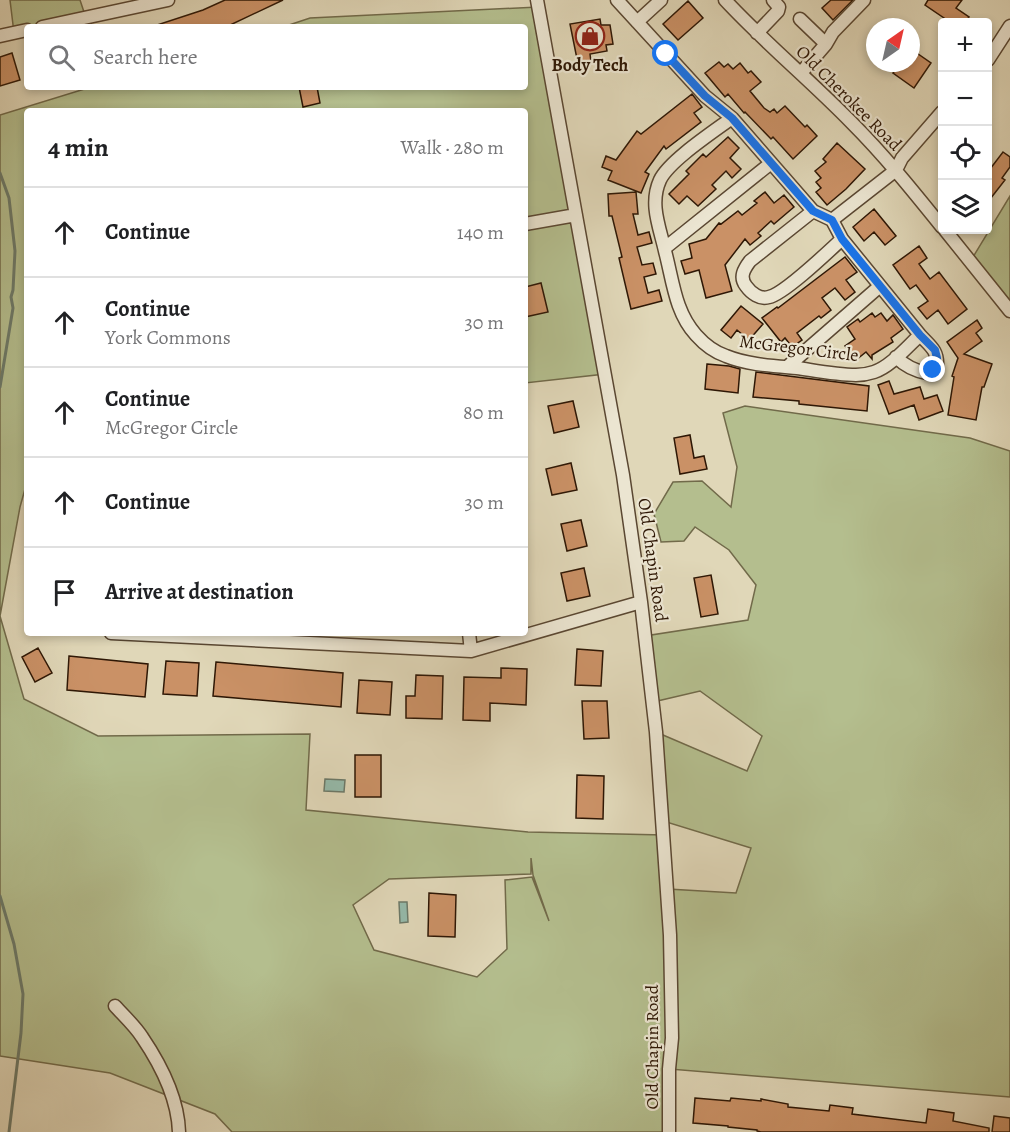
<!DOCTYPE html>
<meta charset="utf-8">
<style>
:root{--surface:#fff;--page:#f6f6f6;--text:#202124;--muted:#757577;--line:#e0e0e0}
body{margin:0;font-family:Alegreya,serif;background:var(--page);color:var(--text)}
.controls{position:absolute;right:18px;top:18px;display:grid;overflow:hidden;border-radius:6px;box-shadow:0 3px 9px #0003}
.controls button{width:54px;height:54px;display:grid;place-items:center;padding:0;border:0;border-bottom:2px solid var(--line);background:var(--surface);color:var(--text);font:30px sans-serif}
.compass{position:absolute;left:866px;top:18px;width:54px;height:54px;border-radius:50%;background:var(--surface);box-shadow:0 3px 9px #0003;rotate:34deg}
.stop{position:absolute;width:18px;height:18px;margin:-14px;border:4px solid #1a73e8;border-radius:50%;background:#fff}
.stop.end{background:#1a73e8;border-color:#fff;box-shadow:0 2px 6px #0008}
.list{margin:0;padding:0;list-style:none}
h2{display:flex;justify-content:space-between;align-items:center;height:78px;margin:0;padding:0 24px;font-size:26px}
h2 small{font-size:20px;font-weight:400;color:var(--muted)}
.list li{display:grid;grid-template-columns:39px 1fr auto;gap:18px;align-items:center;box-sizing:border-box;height:90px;padding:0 24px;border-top:2px solid var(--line)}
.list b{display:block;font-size:22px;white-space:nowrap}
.list p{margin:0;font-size:20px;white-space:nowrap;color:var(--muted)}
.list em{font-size:20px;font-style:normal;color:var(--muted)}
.icon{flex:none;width:33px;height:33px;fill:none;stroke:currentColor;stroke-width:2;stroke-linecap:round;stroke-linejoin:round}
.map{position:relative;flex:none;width:1010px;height:1132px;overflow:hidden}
.search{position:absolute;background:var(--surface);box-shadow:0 3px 9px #0003;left:24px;top:24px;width:504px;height:66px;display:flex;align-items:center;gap:15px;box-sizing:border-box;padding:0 21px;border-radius:6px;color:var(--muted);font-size:22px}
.panel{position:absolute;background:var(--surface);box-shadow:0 3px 9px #0003;left:24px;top:108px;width:504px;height:528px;border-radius:6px}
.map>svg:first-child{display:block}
.green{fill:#b4be8e;stroke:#716a4a;stroke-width:1.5;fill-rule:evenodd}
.water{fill:#95baaa;stroke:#6c7968;stroke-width:1.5}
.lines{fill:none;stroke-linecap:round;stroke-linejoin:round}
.stream{stroke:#6c7968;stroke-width:3}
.building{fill:#ca9166;stroke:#2e1705;stroke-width:1.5}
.minor-casing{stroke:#5a4732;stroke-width:15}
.minor{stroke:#ebe5d1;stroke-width:12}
.route{stroke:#1a73e8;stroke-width:8}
.labels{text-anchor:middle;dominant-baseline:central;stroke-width:4.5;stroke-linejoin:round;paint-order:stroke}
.poi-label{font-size:18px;font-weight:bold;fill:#2e1705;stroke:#ebe5d1}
.street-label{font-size:18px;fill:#2e1705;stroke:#ebe5d1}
</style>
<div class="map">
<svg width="1010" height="1132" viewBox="0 0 1010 1132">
<rect width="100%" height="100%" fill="#e0d7b8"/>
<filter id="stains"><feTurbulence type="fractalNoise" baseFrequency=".00333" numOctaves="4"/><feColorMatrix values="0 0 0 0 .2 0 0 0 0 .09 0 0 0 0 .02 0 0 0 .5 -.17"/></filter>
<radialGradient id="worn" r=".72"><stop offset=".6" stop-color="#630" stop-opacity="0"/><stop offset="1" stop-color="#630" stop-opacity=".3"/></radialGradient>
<path class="green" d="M10,0H80L86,18L42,27H27L14,33Z
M538,7L605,374L525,383V111H27V482L20,507L0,616L24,699L98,736L310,734L306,810L528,832L664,835L668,889L736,893L751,848L663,821L656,732L747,771L762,736L700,691L653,702L645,636L748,620L756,585L729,550L695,527L684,541L661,542L654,514L673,482L702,481L731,507L737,467L723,413L745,406L970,438L1010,451V1097L670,1069L669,1132H232L215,1114L110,1073L0,1056V115L91,87H525V27H283L310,18ZM531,858L533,875L549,921L532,877L505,880L507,949L477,977L374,950L353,905L389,879L531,874Z
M1010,196V311L970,262Z"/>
<path class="water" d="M325,779L345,780L344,792L324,791Z
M399,902H407L408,922L400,923Z"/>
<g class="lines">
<path class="stream" d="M0,173L9,198L15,251L13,290L11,297L13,308L0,387
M0,896L14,944L23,994L21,1033L9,1132"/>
</g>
<path class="building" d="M225,0H283L226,27H157V25L203,10Z
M831,0H853L833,20L822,8Z
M928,0H962L956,8L969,17L965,22H950L925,5Z
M688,1L703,18L678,40L663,24Z
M600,19L601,25H610L613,44L606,45L607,51L590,54L591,62L578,64L570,24Z
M911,49L931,63L914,88L893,73L900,63H911Z
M12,53L20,80L0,86V57Z
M719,62L724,67L728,64L733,69L740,63L748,73L751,71L761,82L750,91L764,108L770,112L774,109L777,113L785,106L805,127L807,125L817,136L793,159L773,137L771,139L745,112L744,113L728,94L725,97L705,73Z
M299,87H317L320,103L303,107Z
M692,94L702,107L694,113L701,122L666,149L664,146L645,172L649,174L641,193L608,180L612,171L602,167L606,156L616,160L637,131L641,134Z
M728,137L739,148L730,158L741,169L732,178L726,171L712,185L716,189L698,206L687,196L679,204L669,194L689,174L686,171L703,154L706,157Z
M837,143L865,169L846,189L827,205L816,192L821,188L816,182L821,178L815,171L826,162L823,159Z
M1003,152L1010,157V167L1002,178L1005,180L987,203V173Z
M636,192L638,214H633L638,235L649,232L652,243L637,247L642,265L653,263L656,274L644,277L648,293L659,290L662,301L631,309L619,258L622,257L612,216H609L608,194Z
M765,192L774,203L784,195L794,207L774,224L771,221L758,233L761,236L750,245L745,239L725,265L732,291L706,298L699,270L685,274L681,261L692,258L689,244L706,239L719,223L721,224L738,211L742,215L757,203L754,201Z
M874,209L896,236L885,245L874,232L864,241L853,227Z
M919,246L927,258L919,264L930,279L939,272L967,309L948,324L938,310L927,319L918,308L928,301L916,285L910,289L893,265Z
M845,257L857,272L846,280L855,292L845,300L835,288L822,298L831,310L821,318L819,316L797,333L802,340L792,347L785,338L781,342L762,318L777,307L778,308Z
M541,283L548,312L525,317V287Z
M741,306L763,324L749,340L737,330L731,338L721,330Z
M872,313L875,317L881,313L887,321L893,315L903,329L891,338L893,342L872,355V359L866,352L856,360L845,346L855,339L847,327L858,319L860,322Z
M977,320L982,328L976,333L982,341L964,354L992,364L984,387H982L976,420L948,415L954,377L952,376L958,358L947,342Z
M707,364L729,366L740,369L738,393L705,389Z
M756,372L869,386L867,411L799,404V401L753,397Z
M889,381L894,394L920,387L924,399L937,395L943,411L919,420L914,405L889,414L878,385Z
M573,401L579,427L554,433L548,406Z
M690,435L694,458L704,456L707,469L680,474L674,438Z
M571,463L577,490L552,495L546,469Z
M581,520L587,546L567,551L561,524Z
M584,568L590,596L567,601L561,573Z
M711,575L718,614L701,617L694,578Z
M38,648L52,673L35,682L22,657Z
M577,649L603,651L601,686L575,685Z
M69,656L148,664L145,697L67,690Z
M166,661L199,663L197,696L163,694Z
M216,662L343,673L341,707L213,696Z
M501,668L527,669L526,705L490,703V721L463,720L464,677L501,678Z
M416,675L443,676L442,719L406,718V696H415Z
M359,680L392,682L390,715L357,713Z
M582,701H607L609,738L584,739Z
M355,755H381V797H355Z
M577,775L604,776L603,819L576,818Z
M429,893L456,895L455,937L428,936Z
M695,1098L730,1101L731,1098L761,1101V1099L788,1104V1107L829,1111L830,1105L853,1108L852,1114L926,1123L928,1109L954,1113L953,1121L989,1128V1132H761L757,1131V1130L728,1127V1126L693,1123Z
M994,1116L1010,1118V1132H992Z"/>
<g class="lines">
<g class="minor-casing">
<path id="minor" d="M537,0L623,475L641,602L656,732L670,935L672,1038L669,1069V1132
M617,0L705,96L732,118L813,211
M725,0C765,43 810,80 851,122C884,155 913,191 942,227
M800,19L826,44
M637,22L661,0
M42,27L168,0
M757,33L778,11L779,7L773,0
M0,36L27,30
M988,60L1010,26
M801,73L826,44L833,32L864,0
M732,118C713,132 669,161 660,180C649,204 660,228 665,251C673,281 675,312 696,335C704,344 714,352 726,356C748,365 774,366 797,368C817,371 837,375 856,375C862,375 868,374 874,372C890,367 907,347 920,335L842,239
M832,220L842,239C828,252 784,294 769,297C760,300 751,293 746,286C739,277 744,269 750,261L813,211L832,220L896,170L902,158L942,112
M525,224L576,215
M945,230L1010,311
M665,248L771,163
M896,357C905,366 915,371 927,373L937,366C938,350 930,346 920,335
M787,367L880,286
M111,633L471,651L641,602
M469,633L471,651
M115,1006C124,1016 135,1026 142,1037C161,1065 178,1098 179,1132"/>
</g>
<use href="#minor" class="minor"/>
</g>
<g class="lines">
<path class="route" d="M666,54L705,96L732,118L813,211L832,220L842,239L920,335L935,350L937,358V366L933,370"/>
</g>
<defs>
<g id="shop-ring" transform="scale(1.5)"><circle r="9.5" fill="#ebe5d1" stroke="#8f2418" stroke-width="1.5"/><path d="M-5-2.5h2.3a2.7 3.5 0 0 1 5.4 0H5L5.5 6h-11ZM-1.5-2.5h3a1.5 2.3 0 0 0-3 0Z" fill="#8f2418"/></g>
</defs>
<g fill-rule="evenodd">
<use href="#shop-ring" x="590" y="36"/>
</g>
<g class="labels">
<g class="poi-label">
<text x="590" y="65">Body Tech</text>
</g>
<g class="street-label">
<text transform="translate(849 98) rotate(45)">Old Cherokee Road</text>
<text transform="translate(799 348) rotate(7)">McGregor Circle</text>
<text transform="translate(653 560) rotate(82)">Old Chapin Road</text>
<text transform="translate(652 1047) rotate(-90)">Old Chapin Road</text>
</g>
</g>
<rect width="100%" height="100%" filter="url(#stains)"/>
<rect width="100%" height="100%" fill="url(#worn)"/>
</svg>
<div class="controls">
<button>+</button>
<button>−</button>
<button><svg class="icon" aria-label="locate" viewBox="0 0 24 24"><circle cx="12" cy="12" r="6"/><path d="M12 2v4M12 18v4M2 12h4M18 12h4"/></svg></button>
<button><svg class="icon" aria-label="layers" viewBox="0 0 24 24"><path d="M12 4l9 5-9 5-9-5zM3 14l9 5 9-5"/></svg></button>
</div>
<svg class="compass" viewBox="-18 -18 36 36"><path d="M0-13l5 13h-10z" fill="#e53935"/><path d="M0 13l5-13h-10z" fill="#757577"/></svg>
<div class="stop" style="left:666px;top:54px"></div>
<div class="stop end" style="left:933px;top:370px"></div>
<div class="search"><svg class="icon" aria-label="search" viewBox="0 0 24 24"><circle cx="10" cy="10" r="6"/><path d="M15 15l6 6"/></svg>Search here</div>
<section class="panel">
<h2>4 min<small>Walk · 280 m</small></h2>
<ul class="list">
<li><svg class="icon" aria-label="ahead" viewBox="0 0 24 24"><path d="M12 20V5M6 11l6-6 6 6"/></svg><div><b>Continue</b></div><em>140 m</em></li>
<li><svg class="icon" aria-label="ahead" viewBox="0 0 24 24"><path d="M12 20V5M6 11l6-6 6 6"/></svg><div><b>Continue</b><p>York Commons</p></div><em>30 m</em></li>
<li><svg class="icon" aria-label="ahead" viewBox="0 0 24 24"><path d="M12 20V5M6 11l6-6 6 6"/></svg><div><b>Continue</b><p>McGregor Circle</p></div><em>80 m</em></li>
<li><svg class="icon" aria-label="ahead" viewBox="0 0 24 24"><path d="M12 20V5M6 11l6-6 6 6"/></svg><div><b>Continue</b></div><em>30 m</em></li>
<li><svg class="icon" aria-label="arrive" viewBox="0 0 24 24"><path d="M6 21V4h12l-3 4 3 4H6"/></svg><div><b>Arrive at destination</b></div></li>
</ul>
</section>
</div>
